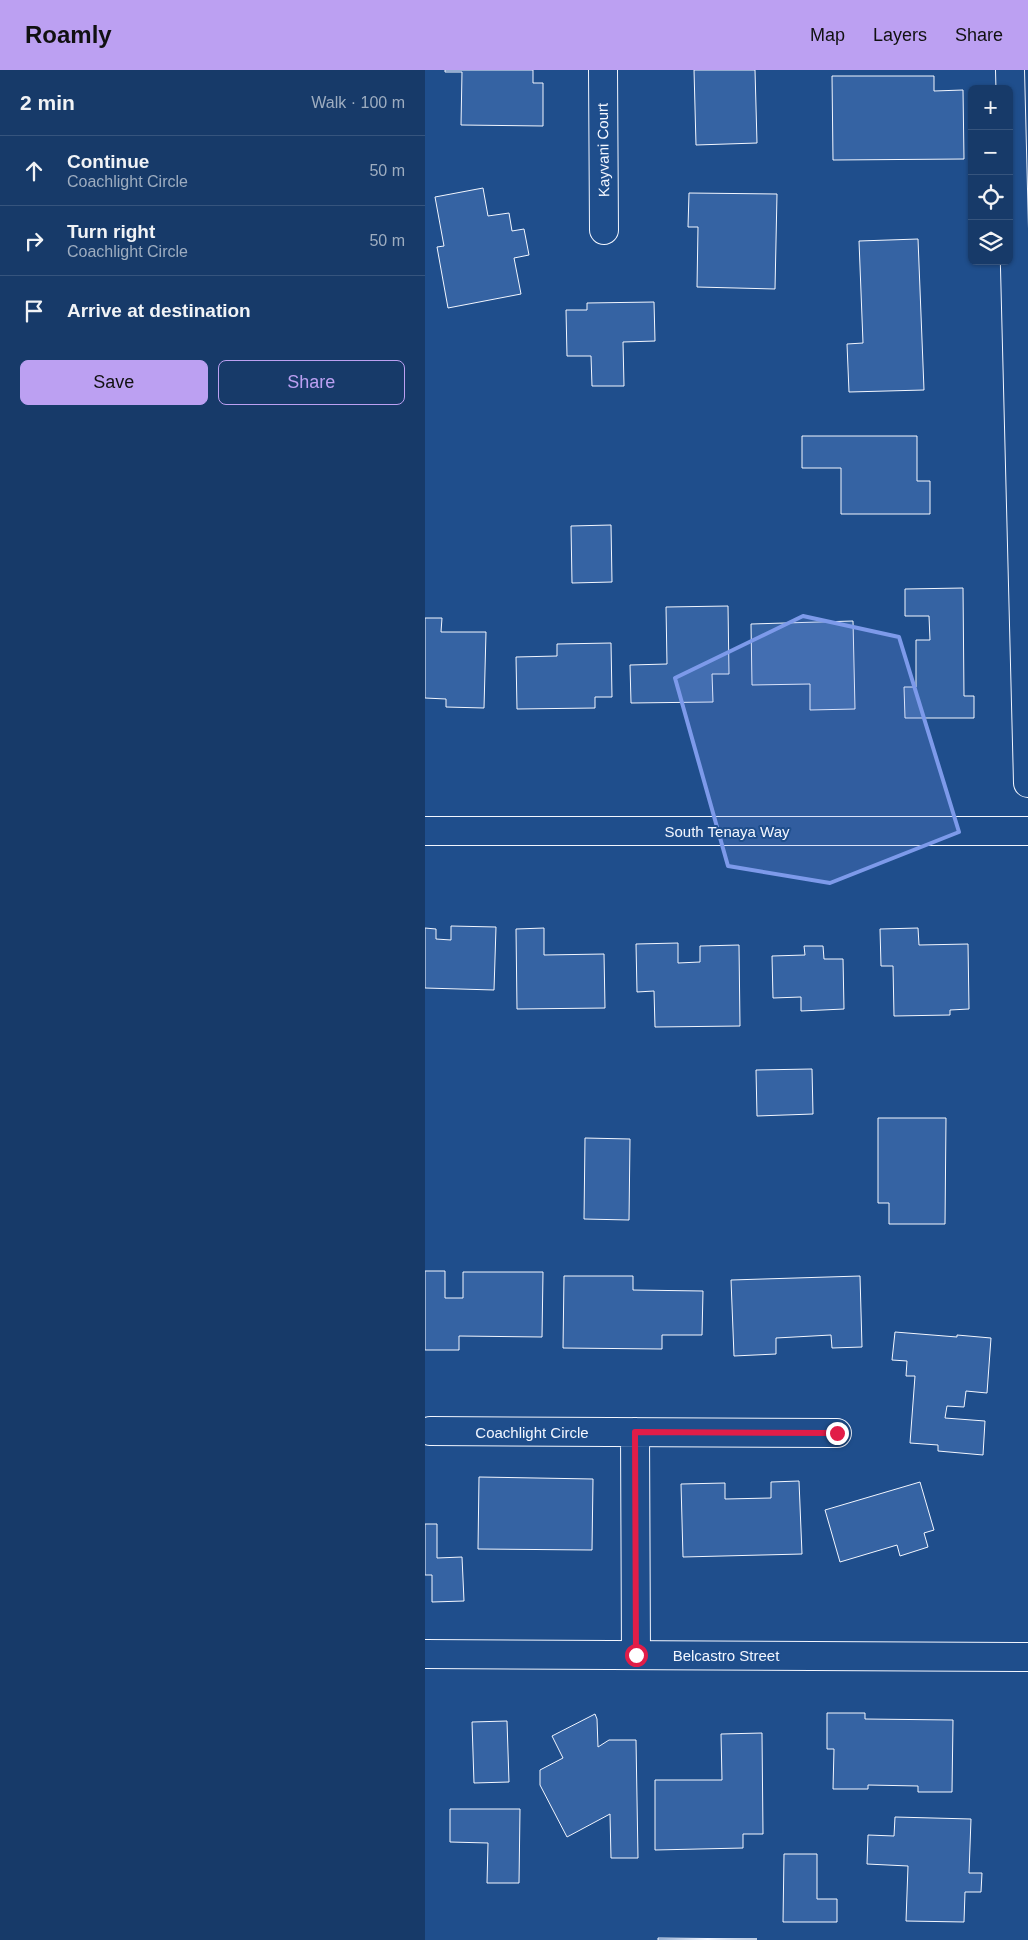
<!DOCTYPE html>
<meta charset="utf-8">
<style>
:root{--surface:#173a69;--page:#20416f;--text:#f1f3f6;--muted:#9eadc0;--line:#36547d;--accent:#bca0f2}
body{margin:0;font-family:Helvetica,sans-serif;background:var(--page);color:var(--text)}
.controls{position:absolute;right:15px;top:15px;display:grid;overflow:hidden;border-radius:8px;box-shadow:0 1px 4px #0004}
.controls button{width:45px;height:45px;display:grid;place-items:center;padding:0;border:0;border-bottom:1px solid var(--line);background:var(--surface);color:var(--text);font:25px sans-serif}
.stop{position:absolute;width:15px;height:15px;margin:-11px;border:4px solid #e11d48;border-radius:50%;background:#fff}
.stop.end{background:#e11d48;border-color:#fff;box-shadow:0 1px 5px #0008}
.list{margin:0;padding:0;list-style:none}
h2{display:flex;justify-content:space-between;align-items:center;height:65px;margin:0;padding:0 20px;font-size:21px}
h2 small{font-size:16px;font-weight:400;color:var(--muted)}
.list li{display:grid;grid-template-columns:32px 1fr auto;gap:15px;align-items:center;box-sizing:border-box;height:70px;padding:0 20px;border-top:1px solid var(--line)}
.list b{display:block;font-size:19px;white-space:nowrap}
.list p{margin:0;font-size:16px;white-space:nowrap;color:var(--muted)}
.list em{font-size:16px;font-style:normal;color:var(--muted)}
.actions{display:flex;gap:10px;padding:15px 20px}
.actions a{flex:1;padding:11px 0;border:1px solid var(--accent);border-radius:8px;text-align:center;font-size:18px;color:var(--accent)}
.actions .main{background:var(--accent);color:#111}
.icon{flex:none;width:28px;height:28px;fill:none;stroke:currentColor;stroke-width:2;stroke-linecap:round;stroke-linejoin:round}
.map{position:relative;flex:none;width:603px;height:1870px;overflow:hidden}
header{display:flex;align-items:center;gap:30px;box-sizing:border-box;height:70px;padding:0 25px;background:var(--accent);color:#111}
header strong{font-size:24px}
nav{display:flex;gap:28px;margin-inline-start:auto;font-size:18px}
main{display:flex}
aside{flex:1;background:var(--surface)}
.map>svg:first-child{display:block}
.building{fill:#3563a3;stroke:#f2f6ff}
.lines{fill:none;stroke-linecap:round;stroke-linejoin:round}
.minor-casing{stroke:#f2f6ff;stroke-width:30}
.minor{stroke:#1f4e8c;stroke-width:28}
.route{stroke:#e11d48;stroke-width:6}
.marked{fill:#7d9aea;fill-opacity:0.2;stroke:#7d9aea;stroke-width:4;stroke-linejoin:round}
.labels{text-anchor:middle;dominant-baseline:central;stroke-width:4;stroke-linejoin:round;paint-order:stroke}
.street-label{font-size:15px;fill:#f2f6ff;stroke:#1f4e8c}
</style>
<header>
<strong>Roamly</strong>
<nav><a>Map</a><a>Layers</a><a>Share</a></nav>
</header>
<main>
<aside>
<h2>2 min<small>Walk · 100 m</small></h2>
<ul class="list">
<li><svg class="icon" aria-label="ahead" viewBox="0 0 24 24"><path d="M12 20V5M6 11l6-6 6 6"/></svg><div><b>Continue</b><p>Coachlight Circle</p></div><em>50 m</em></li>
<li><svg class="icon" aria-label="right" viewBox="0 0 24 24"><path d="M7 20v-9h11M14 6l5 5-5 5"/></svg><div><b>Turn right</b><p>Coachlight Circle</p></div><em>50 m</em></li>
<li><svg class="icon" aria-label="arrive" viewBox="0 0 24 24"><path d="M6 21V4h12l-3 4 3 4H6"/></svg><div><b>Arrive at destination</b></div></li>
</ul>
<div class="actions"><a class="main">Save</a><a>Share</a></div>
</aside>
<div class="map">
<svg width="603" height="1870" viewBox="0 0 603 1870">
<rect width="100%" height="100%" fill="#1f4e8c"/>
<path class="building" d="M20,0H108V13H118V56L36,55L37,2H20Z
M269,0H330L332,73L271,75Z
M407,6H509V21L538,20L539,89L408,90Z
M58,118L63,146L84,143L87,161L99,159L104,185L89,188L96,224L23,238L12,177L19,176L10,127Z
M264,123L352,124L350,219L272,217L273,157H263Z
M493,169L499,320L424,322L422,274L438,273L434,171Z
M229,232L230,271L198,272L199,316H167L166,286H142L141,240H162V233Z
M377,366H492V411H505V444H416V398H377Z
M186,455L187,512L147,513L146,456Z
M538,518L539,626H549V648H480L479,617H491V570H505L504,546H480V519Z
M303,536L304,604H287L288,632L206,633L205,595L242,594L241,537Z
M0,548H17L16,562H61L59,638L21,637V629L0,628Z
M428,551L430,639L385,640V614L327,615L326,554Z
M186,573L187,627H170V638L92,639L91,587L132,586V574Z
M26,856L71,857L69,920L0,918V858L11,859V869L26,870Z
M119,858V885L179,884L180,938L92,939L91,859Z
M493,858L494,875L543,874L544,939L525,940V945L469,946L468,896H456L455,859Z
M253,873V893L275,892V876L314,875L315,956L230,957L229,921L212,922L211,874Z
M379,876H398L399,889H418L419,939L376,941V927L348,928L347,886L380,885Z
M387,999L388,1044L332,1046L331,1000Z
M453,1048H521L520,1154H464V1133H453Z
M160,1068L205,1069L204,1150L159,1149Z
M0,1201H20V1228H38V1202H118L117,1267L34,1266V1280H0Z
M139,1206H208V1220L278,1221L277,1265H237V1279L138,1278Z
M435,1206L437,1277L407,1278L406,1265L351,1268V1284L309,1286L306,1210Z
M470,1262L532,1267V1265L566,1268L562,1323L541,1321L539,1337L522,1336L520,1348L560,1351L558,1385L513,1381V1375L485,1373L490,1306H481L482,1291L467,1290Z
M54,1407L168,1409L167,1480L53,1479Z
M374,1411L377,1484L258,1487L256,1414L300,1413V1429L346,1428V1412Z
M495,1412L509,1460L499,1463L503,1477L475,1486L472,1475L415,1492L400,1440Z
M0,1454H12V1488L37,1487L39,1531L7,1532V1505H0Z
M402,1643H440V1649L528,1650L527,1722H493V1716L443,1715V1719H408L409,1679H402Z
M170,1644L172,1649L173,1677L184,1670H211L213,1788H186L185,1744L142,1767L115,1715V1700L138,1688L127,1666Z
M82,1651L84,1712L49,1713L47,1652Z
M337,1663L338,1764H318V1778L230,1780V1710H297L296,1664Z
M25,1739H95L94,1813H62L63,1773L25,1772Z
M470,1747L546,1749L544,1803H557L556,1822H540L539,1852L481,1851L483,1796L442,1794L443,1765L469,1766Z
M359,1784H392V1829H412V1852H358Z
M233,1868L332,1869L233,1870Z"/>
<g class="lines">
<g class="minor-casing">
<path id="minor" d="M178,0L179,160
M585,0L603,713
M0,761H603
M5,1361L412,1363
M210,1362L211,1585
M0,1584L603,1587"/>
</g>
<use href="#minor" class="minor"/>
</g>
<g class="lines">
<path class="route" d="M211,1585L210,1362L412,1363"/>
</g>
<path class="marked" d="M378,546L474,567L534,762L405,813L303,796L250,608Z"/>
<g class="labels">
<g class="street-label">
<text transform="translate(178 80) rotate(-91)">Kayvani Court</text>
<text x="302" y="761">South Tenaya Way</text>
<text x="107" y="1362">Coachlight Circle</text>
<text x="301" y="1585">Belcastro Street</text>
</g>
</g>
</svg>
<div class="controls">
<button>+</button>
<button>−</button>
<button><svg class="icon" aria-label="locate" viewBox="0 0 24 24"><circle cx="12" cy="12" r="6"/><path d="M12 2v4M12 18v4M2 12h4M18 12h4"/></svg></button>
<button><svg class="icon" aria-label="layers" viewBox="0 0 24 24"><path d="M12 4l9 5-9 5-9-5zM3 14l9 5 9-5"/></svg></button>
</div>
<div class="stop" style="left:211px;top:1585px"></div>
<div class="stop end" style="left:412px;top:1363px"></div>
</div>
</main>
